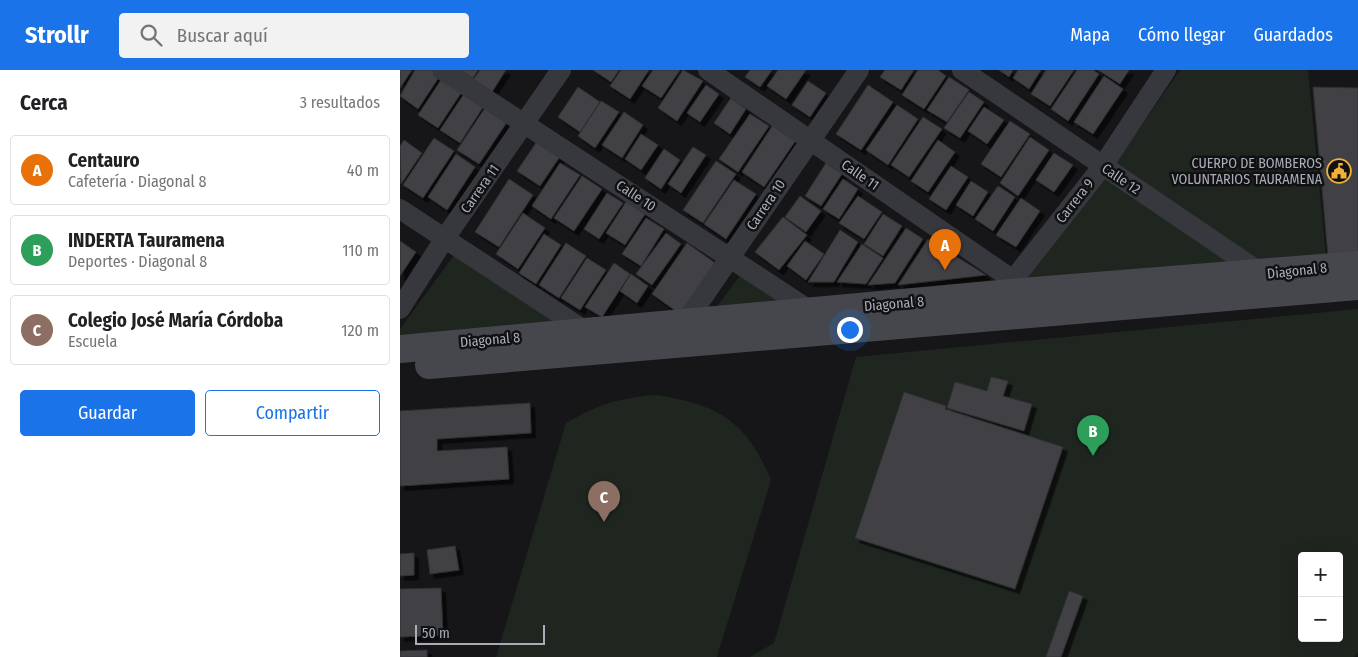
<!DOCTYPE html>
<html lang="es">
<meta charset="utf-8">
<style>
:root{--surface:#fff;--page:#f2f2f2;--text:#202124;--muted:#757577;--line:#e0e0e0;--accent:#1a73e8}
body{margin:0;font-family:"Fira Sans Condensed",sans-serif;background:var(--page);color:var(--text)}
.controls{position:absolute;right:15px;bottom:15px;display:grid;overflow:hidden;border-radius:5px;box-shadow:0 5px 20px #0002}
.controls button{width:45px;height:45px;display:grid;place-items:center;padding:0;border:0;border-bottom:1px solid var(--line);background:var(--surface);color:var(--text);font:25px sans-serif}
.scale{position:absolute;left:15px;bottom:12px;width:130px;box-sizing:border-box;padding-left:5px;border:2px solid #a8adb8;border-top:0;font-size:14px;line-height:18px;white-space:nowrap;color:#a8adb8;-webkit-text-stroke:4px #111113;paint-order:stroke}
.you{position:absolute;left:449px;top:259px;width:18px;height:18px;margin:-12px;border:4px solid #fff;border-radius:50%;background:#1a73e8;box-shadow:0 0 0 8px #1a73e833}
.badge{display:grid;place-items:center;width:32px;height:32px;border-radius:50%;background:var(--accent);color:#fff;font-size:16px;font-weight:700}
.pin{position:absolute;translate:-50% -41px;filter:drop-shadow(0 1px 2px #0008)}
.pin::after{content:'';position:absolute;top:26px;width:18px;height:15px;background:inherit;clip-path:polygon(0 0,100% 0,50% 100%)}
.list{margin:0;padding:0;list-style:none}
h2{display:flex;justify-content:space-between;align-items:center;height:65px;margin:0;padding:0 20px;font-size:21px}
h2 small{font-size:16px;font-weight:400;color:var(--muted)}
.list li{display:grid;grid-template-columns:32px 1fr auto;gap:15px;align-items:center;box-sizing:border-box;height:70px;margin:0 10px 10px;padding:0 10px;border:1px solid var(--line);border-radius:5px}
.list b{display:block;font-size:19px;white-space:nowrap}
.list p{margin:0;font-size:16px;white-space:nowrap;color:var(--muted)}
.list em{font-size:16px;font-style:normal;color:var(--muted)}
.actions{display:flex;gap:10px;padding:15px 20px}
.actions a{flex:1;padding:11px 0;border:1px solid var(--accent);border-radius:5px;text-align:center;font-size:18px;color:var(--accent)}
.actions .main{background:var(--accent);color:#fff}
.icon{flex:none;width:28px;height:28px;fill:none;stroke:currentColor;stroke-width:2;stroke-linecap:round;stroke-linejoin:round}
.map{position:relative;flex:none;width:958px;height:587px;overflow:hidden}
header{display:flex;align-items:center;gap:30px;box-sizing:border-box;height:70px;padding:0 25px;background:var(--accent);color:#fff}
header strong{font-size:24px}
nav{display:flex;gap:28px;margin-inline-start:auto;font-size:18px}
.search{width:350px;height:45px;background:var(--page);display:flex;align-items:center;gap:12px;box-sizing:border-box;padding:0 18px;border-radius:5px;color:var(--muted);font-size:19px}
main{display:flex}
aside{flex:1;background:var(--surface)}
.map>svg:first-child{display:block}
.green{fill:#1e261f;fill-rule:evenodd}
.building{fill:#404145;stroke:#303034;filter:url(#shadow)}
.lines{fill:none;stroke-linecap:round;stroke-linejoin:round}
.street{stroke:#37383d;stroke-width:20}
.secondary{stroke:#45474d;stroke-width:28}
.labels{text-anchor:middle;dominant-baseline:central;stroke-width:5;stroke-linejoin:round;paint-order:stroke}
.poi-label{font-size:14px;fill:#a8adb8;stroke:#111113;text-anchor:end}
.street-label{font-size:14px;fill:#a8adb8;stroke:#111113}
</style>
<header>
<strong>Strollr</strong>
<div class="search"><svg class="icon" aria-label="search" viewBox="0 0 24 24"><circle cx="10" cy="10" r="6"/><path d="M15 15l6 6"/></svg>Buscar aquí</div>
<nav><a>Mapa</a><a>Cómo llegar</a><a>Guardados</a></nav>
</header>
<main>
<aside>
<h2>Cerca<small>3 resultados</small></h2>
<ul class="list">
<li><span class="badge" style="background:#e8710a">A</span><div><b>Centauro</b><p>Cafetería · Diagonal 8</p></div><em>40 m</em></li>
<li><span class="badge" style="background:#2e9e5b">B</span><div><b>INDERTA Tauramena</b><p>Deportes · Diagonal 8</p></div><em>110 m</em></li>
<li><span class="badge" style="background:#8d6e63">C</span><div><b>Colegio José María Córdoba</b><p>Escuela</p></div><em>120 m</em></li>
</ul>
<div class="actions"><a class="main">Guardar</a><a>Compartir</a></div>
</aside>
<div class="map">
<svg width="958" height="587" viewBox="0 0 958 587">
<defs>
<filter id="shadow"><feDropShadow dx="4.5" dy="4.5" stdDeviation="0" flood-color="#0009"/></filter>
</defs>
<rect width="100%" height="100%" fill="#161618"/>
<path class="green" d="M780,0H908L926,186L862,192L714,95Z
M707,103L841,194L628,212V206Z
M57,181L163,254L0,270V259Z
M342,203L394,238L312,243Z
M958,239V582L954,587H350L374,573L456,287ZM902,486H939V568H902Z
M257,325C318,335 346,350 371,410L317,587H96L166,353C199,334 218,328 257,325Z"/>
<path class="building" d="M0,0H12L0,18Z
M15,0H36L41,4L18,39L0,26Z
M60,0H78L73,8Z
M80,0H106L90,25L71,13Z
M193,0H219L211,12Z
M221,0H249L230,29L210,16Z
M253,0H280L261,28L242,16Z
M283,0L303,11L277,51L258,38Z
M350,0H372L360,17L345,7Z
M378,0H406L386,29L367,16Z
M485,0H514L501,20L480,7Z
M518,0H538L546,6L524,39L502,25Z
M599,0H613L609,7Z
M618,0H641L629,19L613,8Z
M646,0H674L650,36L631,24Z
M677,0H693L699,4L668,51L651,39Z
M698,0H729L720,14Z
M704,6L723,19L693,64L674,52Z
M43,7L63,20L38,58L18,45Z
M549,7L569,20L547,52L527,40Z
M408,11L426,23L410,47L392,35Z
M306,15L319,24L300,52L287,43Z
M468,15L493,32L461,80L436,64Z
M178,17L200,32L180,62L158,47Z
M913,17L958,18V185L928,186Z
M66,21L85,34L60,73L40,60Z
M569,22L584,32L560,68L544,58Z
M331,28L346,39L330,64L314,53Z
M201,31L219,42L195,78L178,66Z
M497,35L518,49L488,95L466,80Z
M584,37L604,50L587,74L568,61Z
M85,38L107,52L79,94L57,80Z
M224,42L243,55L222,88L202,75Z
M350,44L369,56L338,102L319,89Z
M523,47L542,59L509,107L491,95Z
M610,51L630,64L601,107L581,94Z
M373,55L396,70L364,117L342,102Z
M241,64L258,75L241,100L225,89Z
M630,67L649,80L618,126L600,113Z
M34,68L54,81L23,128L3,115Z
M4,70L22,83L1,114L0,76Z
M138,70L161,85L140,116L117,101Z
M538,70L555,82L528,122L511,111Z
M293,77L306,85L281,123L268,114Z
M264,79L280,90L261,119L245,108Z
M654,83L673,95L654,122L636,110Z
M56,84L75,97L47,140L28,127Z
M316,91L336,104L303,153L283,140Z
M160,93L180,105L151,149L132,136Z
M426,93L442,104L421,136L405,126Z
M551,96L568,107L546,140L529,129Z
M182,106L202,119L174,161L154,148Z
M109,109L133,125L99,177L75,162Z
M443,109L458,119L439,149L423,139Z
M334,110L356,124L326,169L304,154Z
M571,111L588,122L573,146L556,135Z
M598,116L615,127L593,161L575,149Z
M207,123L223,133L199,169L184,159Z
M400,126L421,141L406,162L385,147Z
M458,126L482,142L464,169L439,153Z
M621,128L640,141L616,177L596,165Z
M226,132L245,144L225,175L206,163Z
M123,143L145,158L118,199L96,184Z
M483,144L502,156L483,186L464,174Z
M383,147L407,165L379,200L355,182Z
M246,148L264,159L241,196L222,184Z
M506,158L523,169L495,213L468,215Z
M440,160L458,172L434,212H408Z
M266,163L281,174L252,215L236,204Z
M144,164L161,175L136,214L119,203Z
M528,169L586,205L498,215Z
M0,171L16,182L0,206Z
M405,171L424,184L406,210L387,196Z
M166,173L186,186L159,228L139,215Z
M287,173L315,193L280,244L252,224Z
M462,174L483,188L466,214L437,212Z
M187,188L206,200L180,240L161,228Z
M214,193L230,204L202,247L185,237Z
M231,204L248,216L237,233L220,221Z
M591,307L608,311L603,326L632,334L624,361L547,338L555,312L587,321Z
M504,322L546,336L545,339L663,377L615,519L455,468Z
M130,333L131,363L37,369V381L107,377L109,409L0,416V341Z
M55,476L59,500L30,504L27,480Z
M14,483V505L0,506V484Z
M41,518L43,565L0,567V519Z
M669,521L683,526L661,587H646Z
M27,580V587H0V581Z"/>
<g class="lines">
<path class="street" d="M42,0L411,241L412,246
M308,0L613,210L622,222L625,231
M562,0L864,205
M0,139L187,262
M613,210L702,97L766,0
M0,239L45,168L161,0
M285,261V253L459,0"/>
<path class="secondary" d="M0,279L622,222L958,195
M29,295L958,216"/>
</g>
<defs>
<g id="civic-ring" transform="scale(1.25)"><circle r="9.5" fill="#111113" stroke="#f2b134" stroke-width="1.5"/><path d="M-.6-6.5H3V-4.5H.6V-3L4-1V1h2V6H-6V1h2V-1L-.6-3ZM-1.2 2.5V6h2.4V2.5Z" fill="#f2b134"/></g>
</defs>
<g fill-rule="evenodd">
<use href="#civic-ring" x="939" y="101"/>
</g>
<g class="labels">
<g class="poi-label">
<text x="922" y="93">CUERPO DE BOMBEROS<tspan x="922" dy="16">VOLUNTARIOS TAURAMENA</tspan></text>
</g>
<g class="street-label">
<text transform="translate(460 105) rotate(35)">Calle 11</text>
<text transform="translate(721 109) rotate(34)">Calle 12</text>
<text transform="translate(80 119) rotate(-55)">Carrera 11</text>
<text transform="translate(236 126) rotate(33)">Calle 10</text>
<text transform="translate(675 131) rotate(-52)">Carrera 9</text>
<text transform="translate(366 135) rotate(-56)">Carrera 10</text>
<text transform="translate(897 201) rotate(-6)">Diagonal 8</text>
<text transform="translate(494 234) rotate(-5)">Diagonal 8</text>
<text transform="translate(90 270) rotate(-5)">Diagonal 8</text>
</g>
</g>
</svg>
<div class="controls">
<button>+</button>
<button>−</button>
</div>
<div class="scale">50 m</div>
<div class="you"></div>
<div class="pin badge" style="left:545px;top:200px;background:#e8710a">A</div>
<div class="pin badge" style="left:693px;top:386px;background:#2e9e5b">B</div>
<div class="pin badge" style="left:204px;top:452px;background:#8d6e63">C</div>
</div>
</main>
